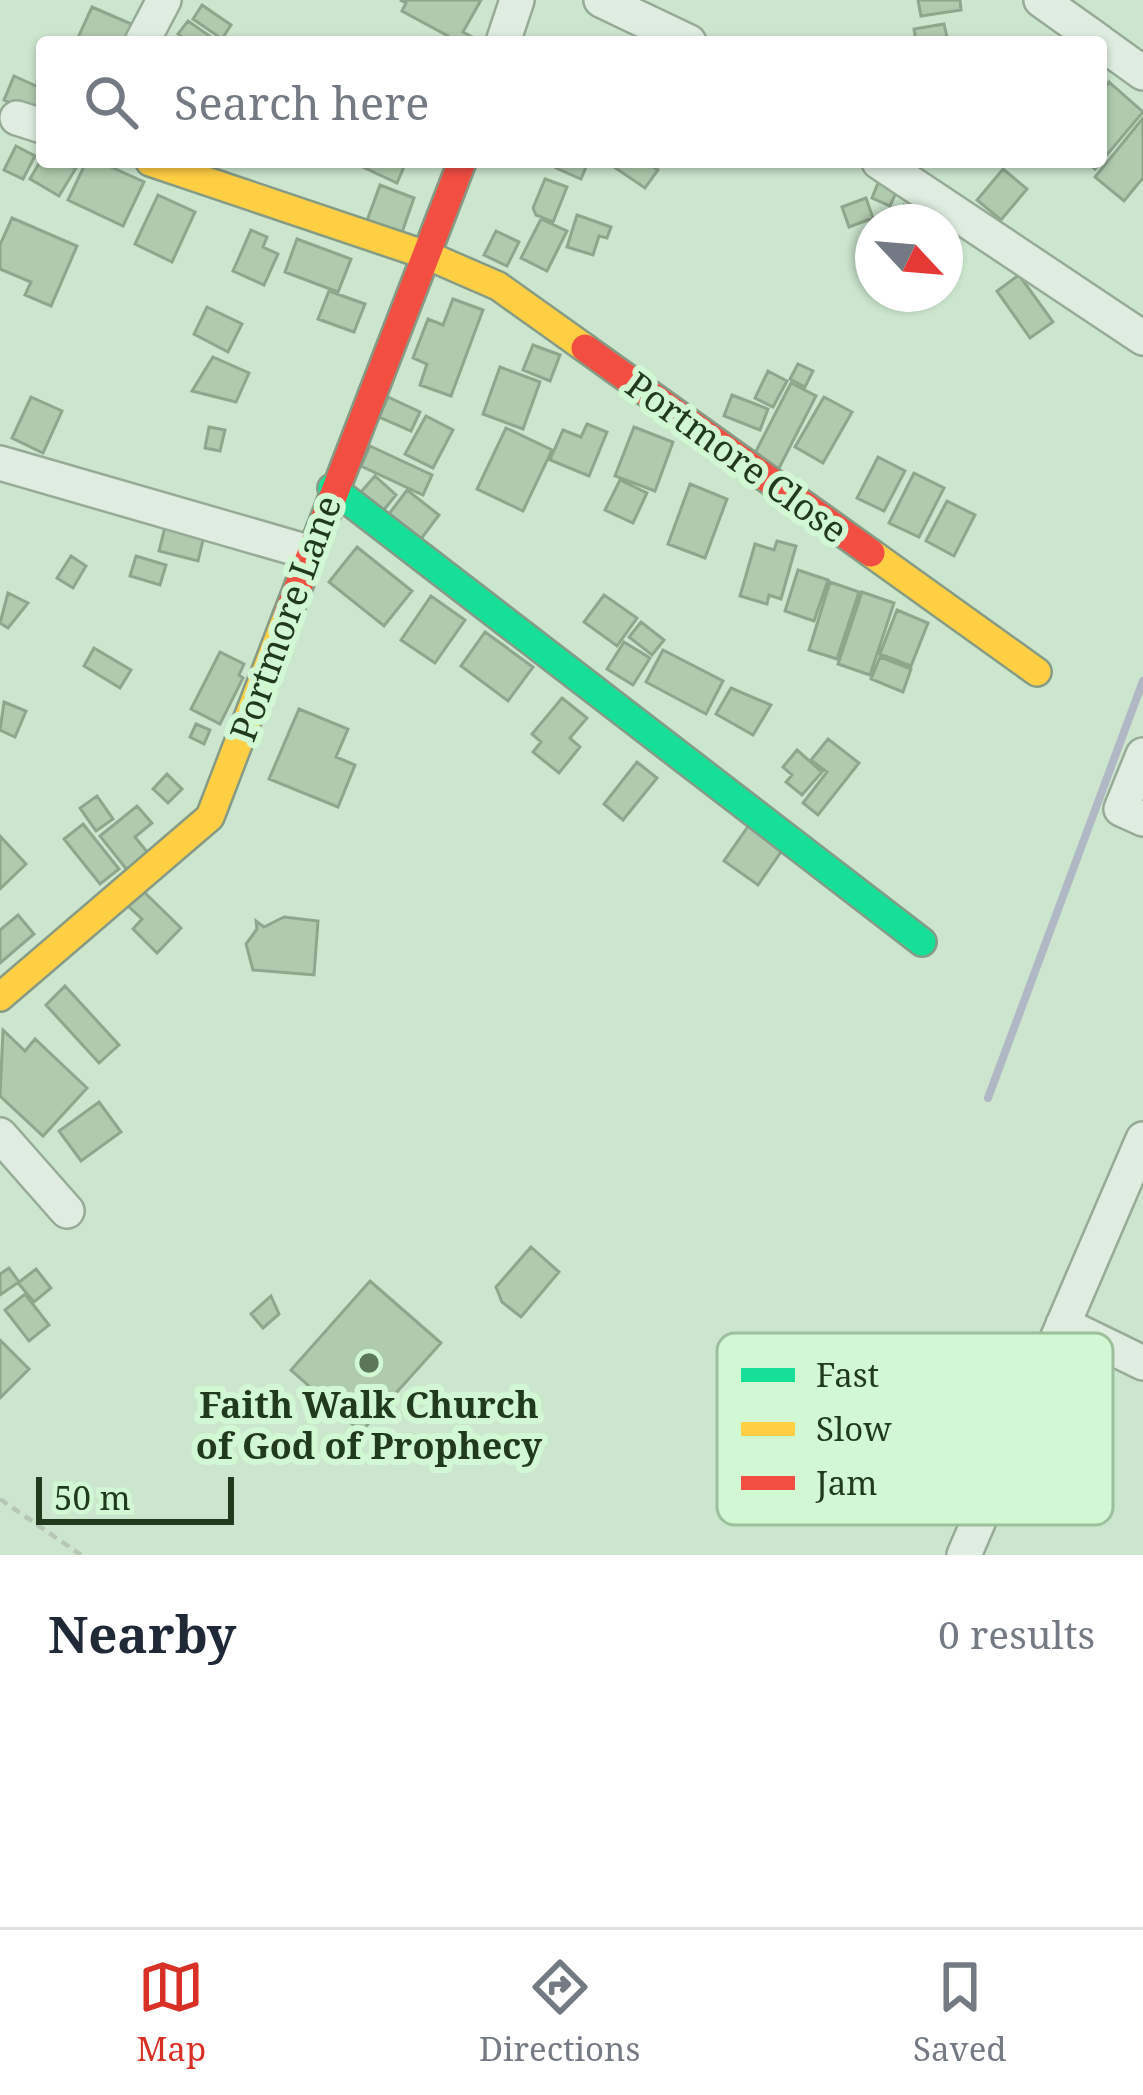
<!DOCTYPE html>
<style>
:root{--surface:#fff;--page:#f2f2f3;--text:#1f2937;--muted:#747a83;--line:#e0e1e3;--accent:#d93025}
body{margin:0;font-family:"Noto Serif",serif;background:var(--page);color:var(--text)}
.compass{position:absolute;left:855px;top:204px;width:108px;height:108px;border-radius:50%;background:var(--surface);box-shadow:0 3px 9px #0004;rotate:116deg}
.scale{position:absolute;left:36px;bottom:30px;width:198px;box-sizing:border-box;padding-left:12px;border:6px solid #213a1c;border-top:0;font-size:33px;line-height:42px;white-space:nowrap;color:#213a1c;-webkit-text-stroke:9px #d1f8d3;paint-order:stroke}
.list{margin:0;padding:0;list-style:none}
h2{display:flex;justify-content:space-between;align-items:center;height:156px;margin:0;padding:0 48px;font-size:51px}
h2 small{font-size:39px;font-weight:400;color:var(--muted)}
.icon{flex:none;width:66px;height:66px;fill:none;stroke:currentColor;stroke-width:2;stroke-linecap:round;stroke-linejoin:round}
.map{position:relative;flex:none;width:1143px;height:1555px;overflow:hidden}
.search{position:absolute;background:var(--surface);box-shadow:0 3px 9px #0004;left:36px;right:36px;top:36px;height:132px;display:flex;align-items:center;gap:30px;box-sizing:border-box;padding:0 42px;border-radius:12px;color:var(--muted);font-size:45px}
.sheet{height:372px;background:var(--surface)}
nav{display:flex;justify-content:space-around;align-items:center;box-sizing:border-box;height:168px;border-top:3px solid var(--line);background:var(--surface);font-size:33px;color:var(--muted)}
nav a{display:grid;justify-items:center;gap:6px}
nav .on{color:var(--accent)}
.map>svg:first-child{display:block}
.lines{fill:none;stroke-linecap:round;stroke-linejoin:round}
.stream{stroke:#b0b8c6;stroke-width:8}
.building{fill:#b0caad;stroke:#8ea68c;stroke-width:3}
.street-casing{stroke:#96ab95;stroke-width:38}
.fast-casing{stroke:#869b86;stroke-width:32}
.slow-casing{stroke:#869b86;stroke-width:32}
.jam-casing{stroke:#869b86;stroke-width:32}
.path{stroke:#b6c7b6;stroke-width:4.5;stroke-dasharray:9 6;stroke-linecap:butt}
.street{stroke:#deeddf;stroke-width:33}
.fast{stroke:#16e098;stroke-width:27}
.slow{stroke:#ffcf43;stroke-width:27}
.jam{stroke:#f24e42;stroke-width:27}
.poi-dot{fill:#5c765a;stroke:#d1f8d3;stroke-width:4.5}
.labels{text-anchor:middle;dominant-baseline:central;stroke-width:12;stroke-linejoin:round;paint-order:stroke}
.street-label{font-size:36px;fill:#213a1c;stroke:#d1f8d3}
.poi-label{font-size:36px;font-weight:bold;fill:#213a1c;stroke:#d1f8d3}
.key{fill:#d1f8d3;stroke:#9cbf9c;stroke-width:3}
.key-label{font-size:33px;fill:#213a1c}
</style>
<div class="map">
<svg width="1143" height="1555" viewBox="0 0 1143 1555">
<rect width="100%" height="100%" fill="#cbe6cd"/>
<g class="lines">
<path class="stream" d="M988,1098L1143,681"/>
</g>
<path class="building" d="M400,0H481L463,32L476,39L445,42L448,36L402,11L406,3Z
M918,0H960L961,10L921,16Z
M202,5L231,25L222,39L193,19Z
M92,7L136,26L129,42H76Z
M188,21L218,42H189L178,34Z
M944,24L947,37L916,41L914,29Z
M14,76L36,86L42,78V117L4,100Z
M1109,82L1143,112L1095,169L1087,162H1101V92Z
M1143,118V178L1124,201L1095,177Z
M16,146L35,156L23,179L4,170Z
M42,158L76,168L59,196L30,179Z
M86,162H100L144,182L123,226L68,200Z
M352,162H406L397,183Z
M558,162H588L581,179L556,168Z
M646,162L658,170L645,188L608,163Z
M1003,169L1027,189L1001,220L977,200Z
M880,178L899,186L890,206L872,198Z
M545,179L567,187L553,222L536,215L533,208Z
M380,185L414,198L400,238L365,226Z
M158,195L195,212L172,262L135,244Z
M866,198L873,218L849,227L842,207Z
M904,205L926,222H892Z
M577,215L611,227L607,238L599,236L593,255L567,247Z
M12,218L77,246L51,306L25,295L31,282L0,269V245Z
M541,219L567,231L547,271L521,258Z
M251,230L267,237L263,247L278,254L264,285L233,271Z
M496,231L519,242L507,266L484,255Z
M297,239L351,259L338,292L285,272Z
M1019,275L1053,322L1030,338L997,291Z
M329,291L365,304L354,332L318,319Z
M453,299L483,310L451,396L420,385L427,364L413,358L428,319L443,325Z
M207,307L242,324L228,352L194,334Z
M533,345L560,355L550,381L523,370Z
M213,357L249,373L236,402L192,391Z
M798,364L813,371L805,387L790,379Z
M500,367L540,382L523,429L483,414Z
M768,371L787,381L773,407L755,398Z
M791,383L816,396L777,472L752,459Z
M732,395L768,409L760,430L724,416Z
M31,397L62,411L43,453L12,438Z
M388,397L420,412L411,431L379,417Z
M824,397L852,412L823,463L795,447Z
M426,416L453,430L433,468L405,454Z
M587,424L607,432L589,476L550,460L563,430L581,437Z
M209,427L225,430L220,451L205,448Z
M634,427L673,442L655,491L615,476Z
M506,428L552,450L523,511L477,489Z
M370,446L432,475L423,495L361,466Z
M878,457L905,471L884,511L857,498Z
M914,473L944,488L919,537L889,523Z
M375,476L396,495L382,512L360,493Z
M620,480L647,493L633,523L605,510Z
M690,484L727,499L705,558L668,544Z
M407,490L439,515L421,539L389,514Z
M947,501L975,515L954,556L926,541Z
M165,527L204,536L198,561L159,551Z
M777,541L796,546L781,599L769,595L767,604L740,596L755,544L774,550Z
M357,547L412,591L384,626L329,582Z
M71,556L86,566L73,588L57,578Z
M136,556L166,565L160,585L130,576Z
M798,570L828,580L814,621L785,611Z
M830,582L859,592L837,659L809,650Z
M862,592L894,603L870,675L838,664Z
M8,593L28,603L8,628L0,623Z
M604,595L637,618L617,646L584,622Z
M431,596L465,620L435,663L401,640Z
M897,610L928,623L911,666L880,654Z
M641,622L664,640L652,655L629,637Z
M485,632L533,667L508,701L461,666Z
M624,642L650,658L633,685L607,669Z
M94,648L131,670L120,688L84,666Z
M663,650L723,681L706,714L646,682Z
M220,652L244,664L239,675L243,678L220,724L191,709Z
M880,657L911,669L903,692L871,679Z
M731,688L771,705L753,735L716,714Z
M562,698L587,718L570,738L580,747L559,773L533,752L541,742L532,734Z
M4,702L26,711L15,737L0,730Z
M299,709L348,729L336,757L355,765L338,807L269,779Z
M196,724L210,730L204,744L190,737Z
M828,739L859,763L818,815L803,803L827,772L811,760Z
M797,750L822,772L802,795L786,782L792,775L783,767Z
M637,762L657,778L623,820L604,804Z
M167,774L182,789L168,803L153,789Z
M97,796L113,819L96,831L80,808Z
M137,806L152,823L135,837L148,853L127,870L100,836Z
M83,824L119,869L100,884L64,839Z
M749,825L783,849L758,885L724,861Z
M0,836L26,864L0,889Z
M143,891L181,928L157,953L133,929L142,919L128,906Z
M18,915L34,934L0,963V930Z
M284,917L318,921L314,975L253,970L246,944L257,929L256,921L264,927Z
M65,986L119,1045L99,1063L46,1005Z
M3,1030L25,1051L35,1039L87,1088L43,1136L0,1096Z
M99,1102L121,1132L81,1161L59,1131Z
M531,1247L559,1272L521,1317L502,1302L496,1287Z
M9,1268L19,1282L0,1295V1274Z
M36,1269L51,1288L34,1302L18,1283Z
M370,1281L441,1343L361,1432L291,1370Z
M25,1294L49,1325L29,1341L5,1310Z
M271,1296L279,1314L263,1328L251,1314Z
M0,1340L29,1369L0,1398Z"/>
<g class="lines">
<g class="street-casing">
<path id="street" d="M601,0L689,42
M1041,0L1100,42
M142,42L164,0
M503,42L517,0
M1101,43L1143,73
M17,118L42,126
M879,162L1143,338
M0,463L308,552
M1143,755L1121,809L1143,819
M0,1135L67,1211
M1063,1324L1143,1363
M964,1555L1143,1139"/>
</g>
<g class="fast-casing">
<path id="fast" d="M332,488L922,942"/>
</g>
<g class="slow-casing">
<path id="slow" d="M150,162L429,256L498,286L585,348
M871,553L1037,672
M0,997L210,817L287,616"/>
</g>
<g class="jam-casing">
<path id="jam" d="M585,348L871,553
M287,616L462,162"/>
</g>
<path class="path" d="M0,1499L81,1555"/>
<use href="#street" class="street"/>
<use href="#fast" class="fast"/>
<use href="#slow" class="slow"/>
<use href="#jam" class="jam"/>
</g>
<circle class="poi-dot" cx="369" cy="1363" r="12"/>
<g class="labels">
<g class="street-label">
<text transform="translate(737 457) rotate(36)">Portmore Close</text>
<text transform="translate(285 618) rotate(-70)">Portmore Lane</text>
</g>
<g class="poi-label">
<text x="369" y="1404">Faith Walk Church<tspan x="369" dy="41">of God of Prophecy</tspan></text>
</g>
</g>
<rect x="717" y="1333" width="396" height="192" rx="18" class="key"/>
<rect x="741" y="1368" width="54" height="14" fill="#16e098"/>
<rect x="741" y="1422" width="54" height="14" fill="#ffcf43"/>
<rect x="741" y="1476" width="54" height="14" fill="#f24e42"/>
<g class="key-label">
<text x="816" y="1387">Fast</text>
<text x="816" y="1441">Slow</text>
<text x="816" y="1495">Jam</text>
</g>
</svg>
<svg class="compass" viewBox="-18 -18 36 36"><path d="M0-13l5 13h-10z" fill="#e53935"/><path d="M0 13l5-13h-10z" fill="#747a83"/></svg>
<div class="scale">50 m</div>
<div class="search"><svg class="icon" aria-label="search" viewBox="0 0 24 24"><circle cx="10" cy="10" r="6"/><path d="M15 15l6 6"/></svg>Search here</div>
</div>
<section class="sheet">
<h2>Nearby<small>0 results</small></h2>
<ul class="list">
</ul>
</section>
<nav>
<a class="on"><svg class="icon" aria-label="map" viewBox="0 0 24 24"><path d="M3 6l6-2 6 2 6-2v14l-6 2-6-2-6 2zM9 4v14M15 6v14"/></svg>Map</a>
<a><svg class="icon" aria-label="directions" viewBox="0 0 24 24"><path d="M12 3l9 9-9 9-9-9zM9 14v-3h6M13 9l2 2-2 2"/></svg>Directions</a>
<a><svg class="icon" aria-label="saved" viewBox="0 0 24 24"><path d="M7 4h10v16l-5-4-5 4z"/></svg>Saved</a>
</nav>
